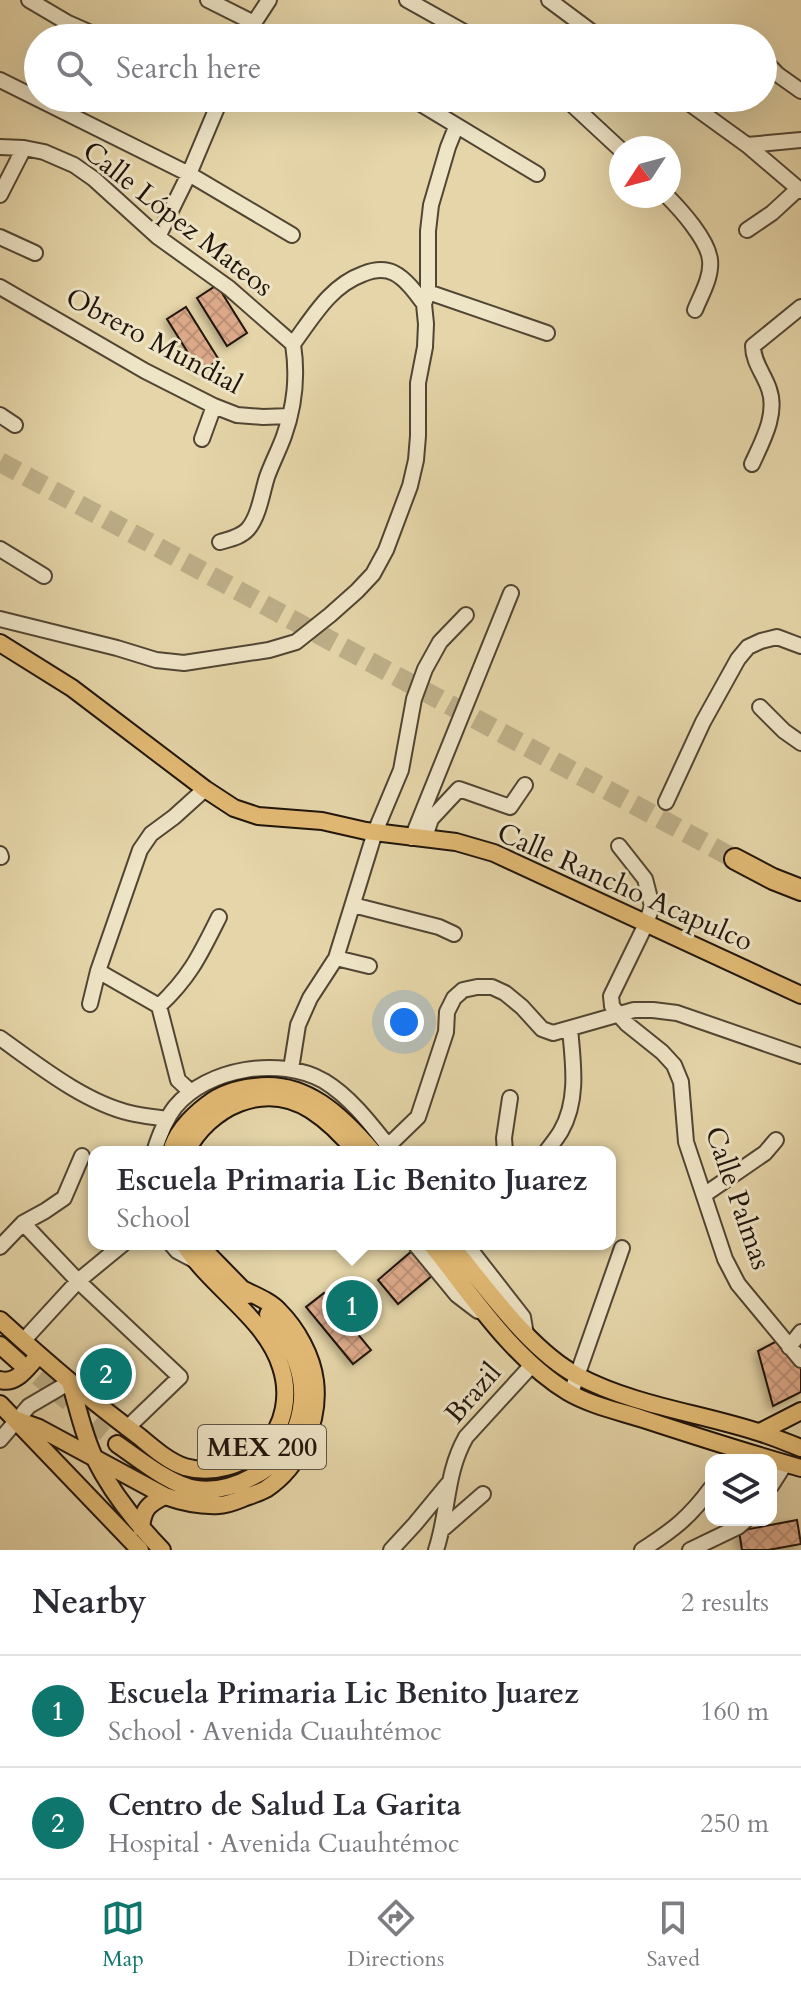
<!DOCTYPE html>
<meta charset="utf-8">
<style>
:root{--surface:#fff;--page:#f7f7f7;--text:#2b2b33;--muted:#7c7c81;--line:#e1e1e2;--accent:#0f766e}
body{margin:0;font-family:Cardo,serif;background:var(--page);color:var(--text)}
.controls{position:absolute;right:24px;bottom:24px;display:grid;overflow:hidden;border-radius:16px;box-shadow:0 8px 32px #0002}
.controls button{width:72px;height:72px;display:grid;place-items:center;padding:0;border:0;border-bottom:2px solid var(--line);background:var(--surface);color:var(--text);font:40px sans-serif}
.compass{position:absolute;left:609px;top:136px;width:72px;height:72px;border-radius:50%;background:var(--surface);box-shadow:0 8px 32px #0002;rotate:234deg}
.you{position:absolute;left:404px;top:1022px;width:28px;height:28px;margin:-20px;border:6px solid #fff;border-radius:50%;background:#1a73e8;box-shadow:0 0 0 12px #1a73e833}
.badge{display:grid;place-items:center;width:52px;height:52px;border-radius:50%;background:var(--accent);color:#fff;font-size:26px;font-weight:700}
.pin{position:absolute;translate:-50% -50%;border:4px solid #fff;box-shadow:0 2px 8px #0006}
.popup{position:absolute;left:88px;top:1146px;width:528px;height:104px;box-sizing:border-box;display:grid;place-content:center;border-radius:16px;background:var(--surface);filter:drop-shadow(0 2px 6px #0005);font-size:26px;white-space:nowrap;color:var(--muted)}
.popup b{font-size:30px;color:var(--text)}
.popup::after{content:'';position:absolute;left:50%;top:100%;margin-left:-16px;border:16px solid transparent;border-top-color:var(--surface)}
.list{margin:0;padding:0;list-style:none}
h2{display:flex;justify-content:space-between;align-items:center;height:104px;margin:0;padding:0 32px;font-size:34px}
h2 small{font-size:26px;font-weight:400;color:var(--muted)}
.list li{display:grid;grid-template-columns:52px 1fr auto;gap:24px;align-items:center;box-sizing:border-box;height:112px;padding:0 32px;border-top:2px solid var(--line)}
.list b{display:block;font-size:30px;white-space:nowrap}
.list p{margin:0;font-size:26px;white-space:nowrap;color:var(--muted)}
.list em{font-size:26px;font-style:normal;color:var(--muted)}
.icon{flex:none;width:44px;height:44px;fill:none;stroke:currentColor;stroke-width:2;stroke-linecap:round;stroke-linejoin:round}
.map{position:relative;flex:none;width:801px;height:1550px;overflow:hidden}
.search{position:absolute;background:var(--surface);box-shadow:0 8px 32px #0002;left:24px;right:24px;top:24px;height:88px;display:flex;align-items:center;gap:20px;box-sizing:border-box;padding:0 28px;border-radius:44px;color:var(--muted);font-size:30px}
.sheet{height:328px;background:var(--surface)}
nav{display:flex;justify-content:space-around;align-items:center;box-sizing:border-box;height:112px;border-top:2px solid var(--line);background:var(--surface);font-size:22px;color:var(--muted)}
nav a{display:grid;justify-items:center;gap:4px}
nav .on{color:var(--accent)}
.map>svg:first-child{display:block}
.building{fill:url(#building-cross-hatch);stroke:#20150c;stroke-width:2;filter:url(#shadow)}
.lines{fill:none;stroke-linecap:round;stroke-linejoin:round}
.major-tunnel{stroke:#beaf89;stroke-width:16;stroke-dasharray:16 8;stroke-linecap:butt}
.highway-tunnel{stroke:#beaf89;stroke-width:20;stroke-dasharray:20 10;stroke-linecap:butt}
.minor-casing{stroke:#514533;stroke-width:18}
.major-casing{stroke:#20150c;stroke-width:20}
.highway-casing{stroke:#20150c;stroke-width:24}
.minor{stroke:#eee4c6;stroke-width:14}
.major{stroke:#e2ba74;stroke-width:16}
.highway{stroke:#e2ba74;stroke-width:20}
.labels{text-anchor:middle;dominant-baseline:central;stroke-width:6;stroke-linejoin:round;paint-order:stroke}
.shield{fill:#eee4c6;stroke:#5e5344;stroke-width:2}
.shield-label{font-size:26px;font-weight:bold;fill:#20150c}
.street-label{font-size:28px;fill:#20150c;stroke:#eee4c6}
</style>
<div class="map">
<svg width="801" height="1550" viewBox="0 0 801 1550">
<defs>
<pattern id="building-cross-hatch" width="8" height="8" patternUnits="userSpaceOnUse" patternTransform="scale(2)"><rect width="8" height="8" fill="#dba888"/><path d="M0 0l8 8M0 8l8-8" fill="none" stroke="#bc9074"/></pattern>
<filter id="shadow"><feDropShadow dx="-3.5" dy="3.5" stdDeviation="4" flood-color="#0004"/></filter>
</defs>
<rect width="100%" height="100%" fill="#e5d5a8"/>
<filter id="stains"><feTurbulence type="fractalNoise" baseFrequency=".0025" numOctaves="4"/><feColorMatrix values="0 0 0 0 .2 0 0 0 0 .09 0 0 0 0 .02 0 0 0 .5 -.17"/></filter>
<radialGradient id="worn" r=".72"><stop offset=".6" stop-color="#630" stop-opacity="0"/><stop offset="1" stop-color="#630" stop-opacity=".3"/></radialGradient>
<path class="building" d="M217,285L247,333L227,346L197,298Z
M186,307L219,360L200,372L167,319Z
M413,1250L433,1275L398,1304L378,1280Z
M324,1293L371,1350L353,1364L306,1307Z
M775,1342L783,1343L801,1362V1392L773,1406L758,1351Z
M107,1357L114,1363L98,1380L91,1374Z
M797,1520L801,1544L768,1550H742L739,1531Z"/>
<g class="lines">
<path class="major-tunnel" d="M19,1362L117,1444"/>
<path class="highway-tunnel" d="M0,462L735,859"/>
<g class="minor-casing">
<path id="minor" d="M29,0L68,23L102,38
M208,0L254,23
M407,0L475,38
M549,0L600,38
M247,38L254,23L269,0
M763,59L777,74L801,91
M0,80L189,174L292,235
M411,98L537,174
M565,98L621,150
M682,98L747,145L801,191
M747,145L801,140
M0,147L24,148L44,152L74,165L94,179L158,237L229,288L293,344
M0,195L24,148
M667,196C681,210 708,240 710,260C712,277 701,295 695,310
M747,230L772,213L798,189
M0,237L35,253
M158,237L189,174L221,98
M0,287L145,371L214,406L237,415L263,417L290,416
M428,292L547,333
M293,344C313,317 330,286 363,274C373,270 384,268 394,273C406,279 416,293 424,304
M0,415L15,425
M202,439L214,406
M752,464C762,442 778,414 769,389C764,374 753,362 753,346L801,307
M220,542C230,539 241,537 248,529C259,516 262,493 267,477C272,463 279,450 284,436C295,405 298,377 293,344
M0,549L44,576
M0,619L117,648L156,660L184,663L269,650L296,642L330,615L357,591L373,574L386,550L410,486L416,460L418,436V383L425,347L426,324L424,304L428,292V231L431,205L448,147L456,127
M760,707L784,731L801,743
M666,802L703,722L738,659L748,647L761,641L777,637L801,646
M425,837L431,819L459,789L510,807L525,785
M412,838L511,593
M619,846L645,879L652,906L646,924L611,996L612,1006L619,1015L627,1024L662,1052L674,1065L681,1082L686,1142L725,1259L738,1284L801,1360
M0,854L1,857
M353,905L439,927L454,934
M336,958L369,966
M98,971L159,1006L178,1080L191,1092
M90,1004L98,971L140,850L151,834L174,817L205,789
M159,1006C190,977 200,955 219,917
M0,1038C38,1065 84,1102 130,1113C142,1116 155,1117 167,1119
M291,1069L298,1025L310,998L336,958L375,832L401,770L414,699L425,669L440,642L466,615
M388,1146L418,1117L446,1032L447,1012L454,998L463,990L477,987H492L505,993L522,1007L542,1029L553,1033L634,1010H653L677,1013L801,1056
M154,1152C159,1136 165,1120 175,1107C207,1068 280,1056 324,1081C352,1098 373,1127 393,1152
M505,1152L504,1138L510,1098
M546,1152C551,1145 557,1138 561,1131C579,1100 573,1062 570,1029
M704,1195L765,1153L776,1140
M23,1223L78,1281L180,1377L127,1428
M171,1244L177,1251L194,1260
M415,1244L457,1295L478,1311
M466,1244L523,1317L526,1335
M0,1247L23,1223L45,1211L64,1198L82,1156
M23,1341L78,1281L123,1244
M789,1347L801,1332
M571,1393L622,1248
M0,1440L29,1406L70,1382
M771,1486L785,1464
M444,1528L483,1494
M391,1550L415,1524L448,1484
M436,1550C449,1511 445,1474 466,1437L532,1365
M642,1550C673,1530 689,1518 711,1488
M690,1550L738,1527L746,1520"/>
</g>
<g class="major-casing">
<path id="major" d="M0,643L72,688L205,789L234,808L258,816L322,821L366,831L456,842L494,853L801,995
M171,1152C176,1132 192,1116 208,1104C222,1093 237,1089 254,1087C305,1079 342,1116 373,1152
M186,1152C209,1107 264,1080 311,1110C328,1121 343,1136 356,1152
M201,1244L207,1253L248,1295
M431,1244C471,1294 512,1358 568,1392C590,1405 618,1411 643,1419C695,1436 748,1453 801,1468
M450,1244C486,1287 529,1350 578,1376C635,1406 700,1413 761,1433C774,1437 788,1443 801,1448
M0,1320C45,1361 91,1401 140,1437C153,1448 169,1462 185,1467C213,1475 244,1465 264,1446C285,1426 290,1394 281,1367C266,1318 211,1288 184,1244
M0,1345L19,1362
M0,1380C17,1385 27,1367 39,1355
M70,1382C78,1407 83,1435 95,1459C112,1493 136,1523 162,1550
M0,1404L140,1550
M17,1420L39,1428L165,1496C182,1502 201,1506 219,1505C229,1505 240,1499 249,1496C254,1494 261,1492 266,1489C300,1467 320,1421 315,1381C312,1356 297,1329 279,1311C270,1301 254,1295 242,1289
M760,1432L801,1411
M117,1444C139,1459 170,1485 196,1489C217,1492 236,1486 254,1476C295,1456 312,1403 296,1361C290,1343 280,1328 268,1314
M141,1528C143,1509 148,1504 165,1496"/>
</g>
<g class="highway-casing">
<path id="highway" d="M735,859L773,879L801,890"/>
</g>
<use href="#minor" class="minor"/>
<use href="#major" class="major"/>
<use href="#highway" class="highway"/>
</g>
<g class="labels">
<rect class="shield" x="198" y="1425" width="128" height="44" rx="6"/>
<g class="shield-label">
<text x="262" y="1447">MEX 200</text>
</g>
<g class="street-label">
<text transform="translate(178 219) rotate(38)">Calle López Mateos</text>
<text transform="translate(154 341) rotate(28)">Obrero Mundial</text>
<text transform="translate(625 887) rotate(24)">Calle Rancho Acapulco</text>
<text transform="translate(738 1198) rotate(71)">Calle Palmas</text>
<text transform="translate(473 1393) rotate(-49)">Brazil</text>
</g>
</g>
<rect width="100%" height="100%" filter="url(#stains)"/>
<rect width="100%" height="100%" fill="url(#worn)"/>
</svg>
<div class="controls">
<button><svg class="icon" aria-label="layers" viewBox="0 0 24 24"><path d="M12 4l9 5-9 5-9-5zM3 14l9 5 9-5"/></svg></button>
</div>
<svg class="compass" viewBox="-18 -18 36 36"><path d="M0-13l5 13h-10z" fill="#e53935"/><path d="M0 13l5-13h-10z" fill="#7c7c81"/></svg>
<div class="you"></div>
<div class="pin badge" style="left:352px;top:1306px">1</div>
<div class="popup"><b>Escuela Primaria Lic Benito Juarez</b>School</div>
<div class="pin badge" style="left:106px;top:1374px">2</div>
<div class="search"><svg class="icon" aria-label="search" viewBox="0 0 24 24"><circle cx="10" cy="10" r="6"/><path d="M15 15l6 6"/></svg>Search here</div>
</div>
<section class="sheet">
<h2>Nearby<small>2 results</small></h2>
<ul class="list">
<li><span class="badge">1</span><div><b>Escuela Primaria Lic Benito Juarez</b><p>School · Avenida Cuauhtémoc</p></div><em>160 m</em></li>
<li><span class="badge">2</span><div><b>Centro de Salud La Garita</b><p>Hospital · Avenida Cuauhtémoc</p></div><em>250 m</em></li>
</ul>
</section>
<nav>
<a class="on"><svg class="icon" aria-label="map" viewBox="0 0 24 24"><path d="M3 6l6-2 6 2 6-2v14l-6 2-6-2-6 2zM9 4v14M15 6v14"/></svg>Map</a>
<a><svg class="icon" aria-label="directions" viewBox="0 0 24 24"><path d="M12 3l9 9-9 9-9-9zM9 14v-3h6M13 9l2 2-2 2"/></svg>Directions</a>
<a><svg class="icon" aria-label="saved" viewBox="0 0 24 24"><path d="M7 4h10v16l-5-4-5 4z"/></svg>Saved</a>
</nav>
